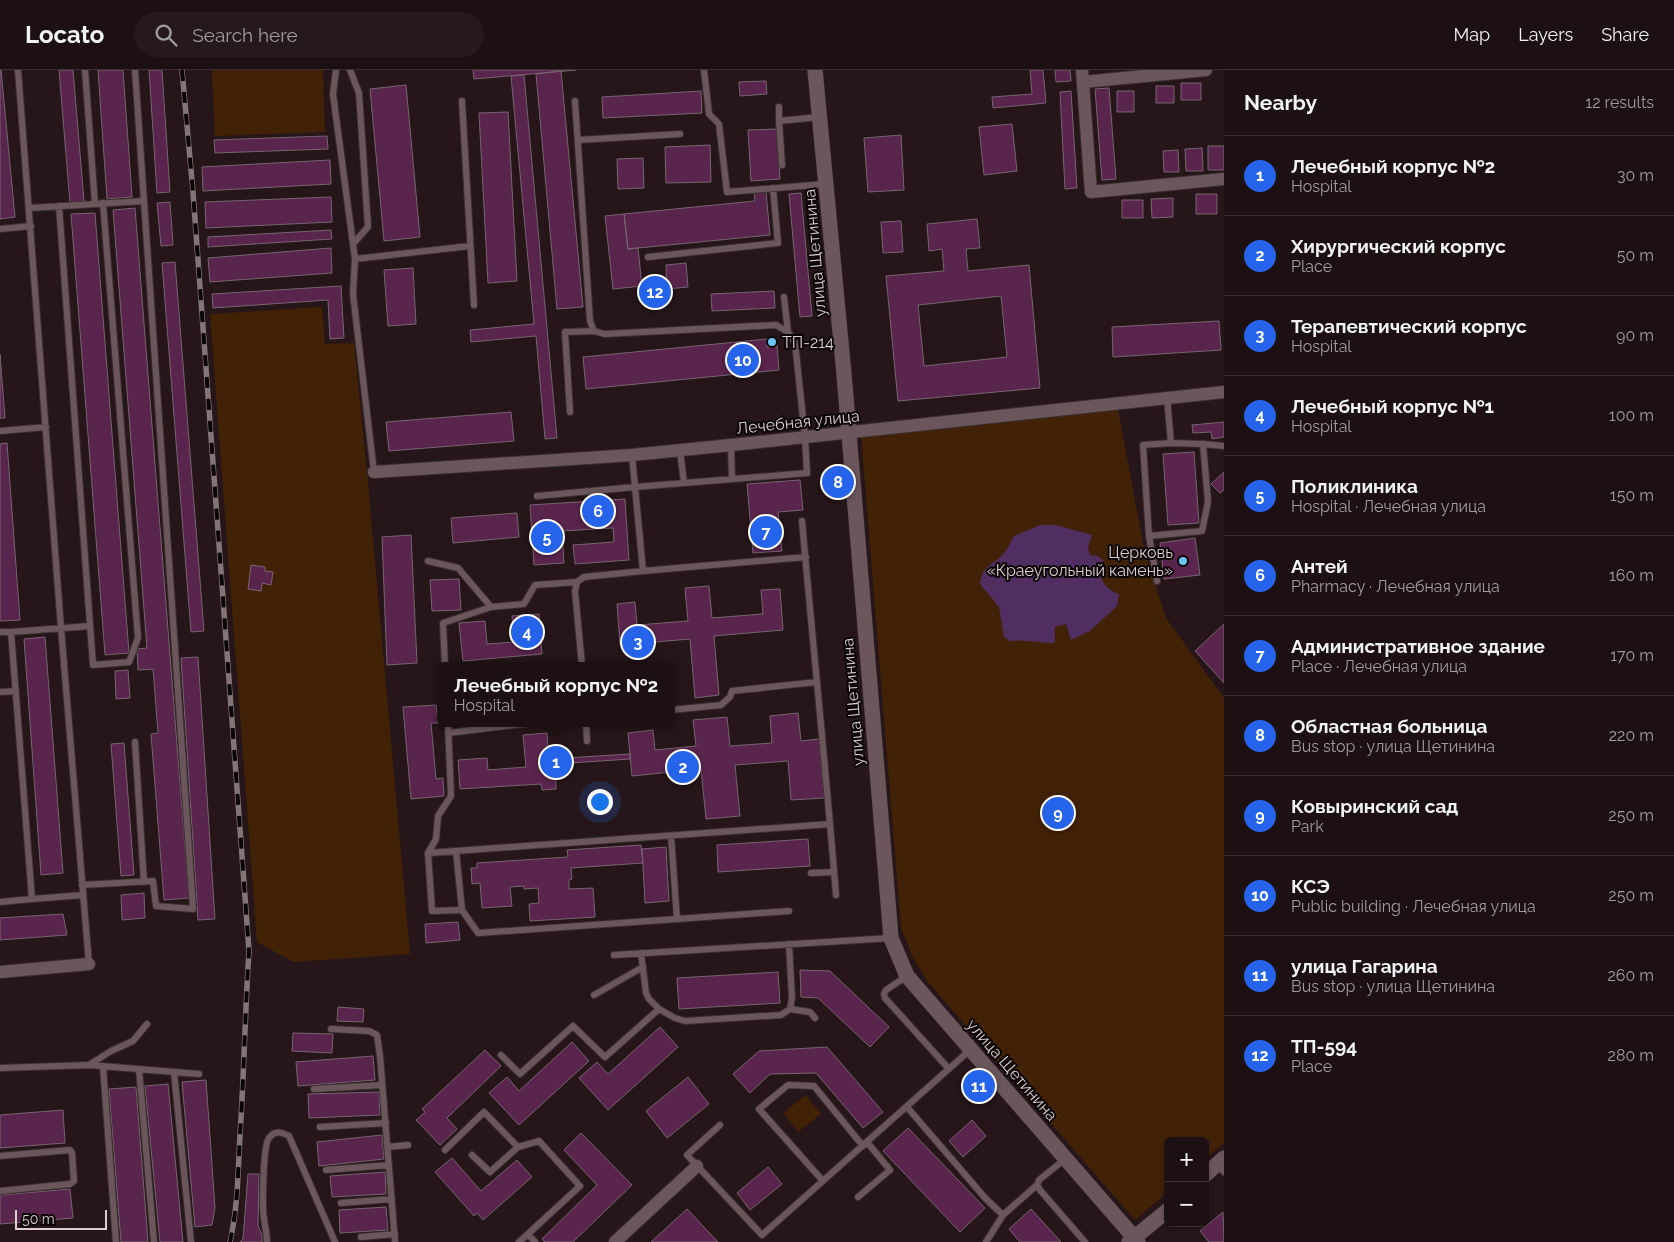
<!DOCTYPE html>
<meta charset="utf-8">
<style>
:root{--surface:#1c1013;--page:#25191c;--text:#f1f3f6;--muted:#a09da0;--line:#3a3033;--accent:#2563eb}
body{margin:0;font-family:Raleway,sans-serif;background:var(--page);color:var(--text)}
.controls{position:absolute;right:15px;bottom:15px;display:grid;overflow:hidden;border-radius:8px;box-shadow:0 1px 4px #0004}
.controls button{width:45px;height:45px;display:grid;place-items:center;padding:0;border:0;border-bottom:1px solid var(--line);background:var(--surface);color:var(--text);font:25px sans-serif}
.scale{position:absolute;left:15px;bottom:12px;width:92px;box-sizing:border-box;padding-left:5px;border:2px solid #dbcfd1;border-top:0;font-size:14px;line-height:18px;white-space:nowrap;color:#dbcfd1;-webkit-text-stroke:4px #0a0405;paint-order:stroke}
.you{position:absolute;left:599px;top:731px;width:18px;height:18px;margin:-12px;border:4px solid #fff;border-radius:50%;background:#1a73e8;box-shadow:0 0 0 8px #1a73e833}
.badge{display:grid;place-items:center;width:32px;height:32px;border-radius:50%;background:var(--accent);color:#fff;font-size:16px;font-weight:700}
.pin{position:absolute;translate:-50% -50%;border:2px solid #fff;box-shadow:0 1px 5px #0006}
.popup{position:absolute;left:437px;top:592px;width:238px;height:65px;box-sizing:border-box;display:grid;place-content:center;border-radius:8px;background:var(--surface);filter:drop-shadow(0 1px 4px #0005);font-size:16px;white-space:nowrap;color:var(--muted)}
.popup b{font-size:19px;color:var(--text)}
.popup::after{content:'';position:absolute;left:50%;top:100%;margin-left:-10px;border:10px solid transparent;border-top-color:var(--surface)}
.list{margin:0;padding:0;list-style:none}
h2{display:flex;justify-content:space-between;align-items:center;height:65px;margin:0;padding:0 20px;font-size:21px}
h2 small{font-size:16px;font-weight:400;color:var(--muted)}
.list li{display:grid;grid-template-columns:32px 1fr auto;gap:15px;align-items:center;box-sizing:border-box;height:80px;padding:0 20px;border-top:1px solid var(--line)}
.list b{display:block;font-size:19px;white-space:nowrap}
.list p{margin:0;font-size:16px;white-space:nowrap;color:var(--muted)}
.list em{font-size:16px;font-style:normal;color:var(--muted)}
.icon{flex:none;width:28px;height:28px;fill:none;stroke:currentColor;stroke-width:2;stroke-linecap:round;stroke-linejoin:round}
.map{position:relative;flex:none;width:1224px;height:1172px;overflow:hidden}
header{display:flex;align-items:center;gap:30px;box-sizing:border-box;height:70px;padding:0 25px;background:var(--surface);border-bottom:1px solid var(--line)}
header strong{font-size:24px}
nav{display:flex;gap:28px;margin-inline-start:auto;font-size:18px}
.search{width:350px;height:45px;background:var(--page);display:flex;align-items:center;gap:12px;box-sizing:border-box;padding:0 18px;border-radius:28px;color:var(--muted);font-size:19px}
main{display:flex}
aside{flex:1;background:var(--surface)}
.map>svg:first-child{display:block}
.green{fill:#422206}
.water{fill:#502e62}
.building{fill:#5a254c;stroke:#766570;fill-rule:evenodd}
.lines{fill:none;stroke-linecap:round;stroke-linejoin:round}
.lane-casing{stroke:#3b3032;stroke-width:8}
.street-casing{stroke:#3b3032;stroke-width:14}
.secondary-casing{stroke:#3b3032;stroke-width:16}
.lane{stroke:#6b575b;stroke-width:6}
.street{stroke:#6b575b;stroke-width:12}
.secondary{stroke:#6b575b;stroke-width:15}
.rail-casing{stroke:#837477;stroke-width:5.5}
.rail{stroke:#0a0405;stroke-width:4;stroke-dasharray:11;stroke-linecap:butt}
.poi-dot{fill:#6bc3f2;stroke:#0a0405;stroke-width:2}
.labels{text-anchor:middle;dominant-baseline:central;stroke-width:4;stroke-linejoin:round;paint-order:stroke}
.street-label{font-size:16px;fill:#dbcfd1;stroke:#0a0405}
.poi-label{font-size:16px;fill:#dbcfd1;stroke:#0a0405;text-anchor:start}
</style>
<header>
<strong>Locato</strong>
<div class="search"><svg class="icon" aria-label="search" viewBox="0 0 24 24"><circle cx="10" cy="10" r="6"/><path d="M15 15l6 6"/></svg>Search here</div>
<nav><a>Map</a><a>Layers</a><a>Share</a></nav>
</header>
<main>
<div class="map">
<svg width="1224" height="1172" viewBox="0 0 1224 1172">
<rect width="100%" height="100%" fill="#261519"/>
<path class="green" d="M212,0H323L325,62L215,66Z
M322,237L325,274L354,273L367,402L410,884L293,892L257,872L210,244Z
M1118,340L1145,483L1166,548L1224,628V1073L1205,1089V1071H1168V1122L1135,1150L928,912L913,888L901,858L861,365Z
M806,1025L821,1044L798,1062L783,1043Z"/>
<path class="water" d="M1040,455H1056L1092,465L1088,477L1090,485L1098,486L1104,491L1097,497C1102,511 1105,519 1119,524L1117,536L1090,561L1071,570L1066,554L1055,557V573C1040,573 1026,569 1010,571L1004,567L999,537L980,514C983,498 986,498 998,489C1005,484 1010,474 1014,466Z"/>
<path class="building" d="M0,0H1L15,147L0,149Z
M59,0H73L84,131L70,133Z
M98,0H123L132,127L107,129Z
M149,0H162L170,122L157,123Z
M473,0H576L474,9Z
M1030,0H1043L1046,33L993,38L992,27L1032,24Z
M1055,0H1070L1071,11L1056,12Z
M561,1L583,237L557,239L536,4Z
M524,5L557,368L545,369L536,266L471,272L470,260L534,254L511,6Z
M766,11L767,24L740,26L739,12Z
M1181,13H1201V30H1181Z
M406,15L420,167L384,171L370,19Z
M1156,16H1174V33H1156Z
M1109,18L1116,109L1102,110L1095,19Z
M701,21L702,43L603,48L602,27Z
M1071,21L1077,118L1065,119L1060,22Z
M1117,21H1134V42H1117Z
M508,42L517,211L488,213L479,43Z
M1012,54L1017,101L984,105L979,57Z
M777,59L780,109L751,111L748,60Z
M901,65L904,120L868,122L864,68Z
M327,66L328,79L215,83L214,70Z
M710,75L711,112L666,113L665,77Z
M1208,76H1224V100H1208Z
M1202,78L1203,101H1186L1185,79Z
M1178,80L1179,102H1164L1163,81Z
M643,88L644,118L618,119L617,89Z
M330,90L331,114L203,121L202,97Z
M766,122L770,165L628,179L624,144L755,131L754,123Z
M801,123L812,246L800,247L789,124Z
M1196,124H1217V144H1196Z
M331,127L332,152L206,158L205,132Z
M1173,128V147L1152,148L1151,129Z
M1122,130H1143V148H1122Z
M170,132L173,175L161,176L157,133Z
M135,138L189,828L164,830L151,664L158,663L153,599L138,600L137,579L147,578L113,140Z
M95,143L129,583L105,585L71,144Z
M624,144L628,179L638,178L642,216L613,219L605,146Z
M977,149L980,178L966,179L968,201L1029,195L1040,318L898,331L886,206L944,201L942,179L929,181L927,154ZM1001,226L1007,287L924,296L918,235Z
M901,151L903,182L883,183L881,152Z
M331,160L332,169L208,177V167Z
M331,178L332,203L210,212L208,188Z
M175,192L204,561L191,562L162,193Z
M686,193L688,217L667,219L666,195Z
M413,198L416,254L388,256L384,200Z
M341,216L344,268L330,269L328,230L213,238L212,224Z
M651,217H659L660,227L651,228Z
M774,221L775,238L712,241L711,224Z
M1219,251L1221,280L1113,287L1112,257Z
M776,268L777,276L767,277V269Z
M767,269V277L777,276L779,300L586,319L583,287Z
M0,284L5,348H0Z
M511,342L514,371L389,381L386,352Z
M1224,352V367L1212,369L1211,362L1193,363L1192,355Z
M7,373L20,550L0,551V374Z
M1194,382L1199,453L1168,455L1163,384Z
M1224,402V420L1220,423L1211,414Z
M800,410L803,440L778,442L782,481L753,483L747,414Z
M625,429L629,490L575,494L573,475L614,472L613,458L562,461L564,493L534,495L530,435Z
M517,443L519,467L453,473L451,448Z
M411,465L417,593L387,595L382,467Z
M1195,468L1200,505L1164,509L1160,473Z
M251,495L265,497V501L273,502L271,515L262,513L261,521L248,519Z
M459,509L461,540L432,541L430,510Z
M709,516L712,548L763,544L761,520L780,519L783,560L714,566L719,625L695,628L690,569L620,575L617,534L635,532L637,555L688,551L685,518Z
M539,544L542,584L463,591L459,553L485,551L487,574L514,572L512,546Z
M1224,554V613L1195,581Z
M45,567L63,803L41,805L24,569Z
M198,587L215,849L198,850L181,588Z
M128,600L130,628L116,629L115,601Z
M436,635L438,653H431L436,709L443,708L444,726L411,729L403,637Z
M798,643L801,671L819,669L824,728L791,730L788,691L735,695L740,746L706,749L701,699L632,706L628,663L653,660L655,680L696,676L693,650L727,647L730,676L772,673L770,646Z
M547,663L549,689L630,684V689L555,694L556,719L542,720L541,714L460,719L458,690L487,688L488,700L526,697L523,665Z
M124,673L134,805L121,806L111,674Z
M808,769L810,796L718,802L717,775Z
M641,775L643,793L571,798L572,809L569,810V819L593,818L595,847L530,851L529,834L539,833L538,818L524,819V816L510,817L512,836L482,838L480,813L472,814L471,798H477V793L568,787L567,780Z
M666,777L669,831L645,833L642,779Z
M144,823L145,848L122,850L121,825Z
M63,844L67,865L0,870V848Z
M458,852L460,870L426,873L425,854Z
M800,900L830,901L889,957L870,977L818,928L801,927Z
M778,902L780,933L679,939L677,908Z
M338,937L364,939L363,952L337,951Z
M660,957L678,977L608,1040L579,1008L597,992L608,1004Z
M293,963L333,964L332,983L292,981Z
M572,972L589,991L519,1055L489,1023L507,1007L519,1021Z
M827,977L883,1042L863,1058L816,1003L770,1004L750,1023L733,1004L759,981Z
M485,980L501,996L447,1048L457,1059L440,1075L416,1050L425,1042L422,1039Z
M373,986L375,1010L298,1016L296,992Z
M688,1007L709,1034L667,1068L646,1041Z
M206,1010L215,1138L212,1155L195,1157L182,1012Z
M168,1014L183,1172H160L145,1016Z
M136,1017L148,1172H121L109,1019Z
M379,1022L380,1045L309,1048L308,1024Z
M63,1040L65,1073L0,1078V1045Z
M972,1050L986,1066L963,1087L949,1071Z
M908,1058L985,1138L960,1162L883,1081Z
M581,1063L632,1115L573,1172H545L542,1169L597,1115L564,1080Z
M382,1065L384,1089L319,1096L317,1072Z
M452,1088L481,1121L517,1090L532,1107L483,1150L477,1143L474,1146L435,1102Z
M768,1097L782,1114L750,1140L737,1123Z
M385,1102L386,1124L332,1127L330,1106Z
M248,1104H259L258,1156L262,1165V1172H240L243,1169Z
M70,1119L73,1148L0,1154V1125Z
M386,1137L388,1160L340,1163L339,1140Z
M687,1139L718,1172H651Z
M1031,1139L1061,1172H1020L1009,1159Z
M1223,1142L1224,1172H1209L1200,1161Z"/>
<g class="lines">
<g class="lane-casing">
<path id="lane" d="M18,0L61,558L89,894
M85,0L95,134
M135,0L144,131
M336,0L333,24L355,189L353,224L374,402
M350,0L359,23L368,157L353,174
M704,0L709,44L719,54L727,122L825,114
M462,31L474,235
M575,31L590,251L594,261L604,264L776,255L788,262L795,273L805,367L807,403L635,417L643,501L584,507L577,512L575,521L582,596
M779,37V51L819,47
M779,51L782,95
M578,70L680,64
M59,136L93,595L129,592L138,568L103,133
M30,138L144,131L193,839L156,836L153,811L82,815
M0,159L31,156
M648,187L778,173L773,118
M355,189L470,176
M784,227L788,262
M570,342L565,262L594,261
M0,361L46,357
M1203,374L1224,376
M731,375L732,409
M680,380L684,413
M537,426L635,417L632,385
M802,451C813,575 826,700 836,825
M1149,466L1202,461L1208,432L1203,374L1171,373
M428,491L458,498L491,537
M643,501L806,487
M1157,511L1149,466L1143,375L1171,373L1167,328
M0,562H11L32,829L0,832
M11,562L90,556
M445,596L443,553L491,537L524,534L535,515L577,512
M0,622L16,621
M671,640L721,635L730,627L732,621L817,612
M448,653L451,726L438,746L436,769L428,783L432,841L462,840
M586,653L587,671
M448,663L531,653
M135,672L144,812
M671,766L677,849L789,841
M456,781L462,840L478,863L677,849
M428,783L830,754
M811,803L834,802
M32,829L83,825
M641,883L646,923L649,929L659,939L675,948L685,951L781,945L790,939L792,928L789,874
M614,885L891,868
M907,906L886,920L884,924L885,928L949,999
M594,925L643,897
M790,939L810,942L815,948
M331,959L369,961L377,965L380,986L395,1172
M501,985L520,1004L573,956L605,987L659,939
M89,995L111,981L133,971L147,954
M103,996L116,1172
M0,998L89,995L199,1004
M139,999L154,1172
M174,1002L191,1172
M314,1019L382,1015
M907,1037L986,1129L1003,1145
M720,1055L687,1085L762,1165L970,980
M320,1057L386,1053
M387,1077L408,1075
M445,1080L484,1042L518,1077
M472,1085L490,1102L518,1077L539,1071L580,1116L528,1164L535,1172
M0,1086L70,1080L72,1083L74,1111L70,1114L0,1121
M1065,1089L1039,1110L1037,1115L1040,1120L1085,1172
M1218,1094L1224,1102
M326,1100L389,1095
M823,1111L759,1039L788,1015L814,1016L863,1076
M858,1127L890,1100L867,1072
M341,1133L392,1129
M361,1167L395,1164
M267,1172C267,1164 265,1157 264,1149C262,1137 263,1075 269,1068C275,1060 281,1062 289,1066L335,1172
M519,1172L528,1164
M986,1172L1003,1145L1037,1115"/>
</g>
<g class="street-casing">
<path id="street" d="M1082,0L1091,122L1224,109
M1083,12L1206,0
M374,402L632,385L731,375L1224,322
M0,902L89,894
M615,1172L697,1096"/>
</g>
<g class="secondary-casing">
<path id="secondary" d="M815,0L844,304L891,868L907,906L1138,1172
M1205,1105L1224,1088
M1129,1172L1168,1140"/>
</g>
<use href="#lane" class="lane"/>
<use href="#street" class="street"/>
<use href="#secondary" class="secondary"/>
<g class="rail-casing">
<path id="rail" d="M182,0L193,122L249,881C245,942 244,1004 240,1065C238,1102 238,1136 230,1172"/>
</g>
<use href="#rail" class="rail"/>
</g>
<g class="poi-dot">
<circle cx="772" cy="272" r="5"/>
<circle cx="1183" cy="491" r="5"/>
</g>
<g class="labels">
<g class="street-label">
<text transform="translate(815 183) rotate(-95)">улица Щетинина</text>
<text transform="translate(798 352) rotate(-6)">Лечебная улица</text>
<text transform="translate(853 632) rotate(-95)">улица Щетинина</text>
<text transform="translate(1012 1000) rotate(49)">улица Щетинина</text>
</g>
<g class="poi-label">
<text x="782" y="272">ТП-214</text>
<text x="1173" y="482" text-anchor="end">Церковь<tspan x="1173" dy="18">«Краеугольный камень»</tspan></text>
</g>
</g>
</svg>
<div class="controls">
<button>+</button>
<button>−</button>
</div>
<div class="scale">50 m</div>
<div class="you"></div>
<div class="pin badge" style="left:556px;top:692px">1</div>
<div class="popup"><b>Лечебный корпус №2</b>Hospital</div>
<div class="pin badge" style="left:683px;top:697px">2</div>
<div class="pin badge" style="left:638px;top:572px">3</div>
<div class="pin badge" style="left:527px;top:562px">4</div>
<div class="pin badge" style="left:547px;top:467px">5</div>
<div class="pin badge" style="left:598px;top:441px">6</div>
<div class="pin badge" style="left:766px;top:462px">7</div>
<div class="pin badge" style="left:838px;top:412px">8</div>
<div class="pin badge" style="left:1058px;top:743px">9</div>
<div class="pin badge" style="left:743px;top:290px">10</div>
<div class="pin badge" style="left:979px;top:1016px">11</div>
<div class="pin badge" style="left:655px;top:222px">12</div>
</div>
<aside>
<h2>Nearby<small>12 results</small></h2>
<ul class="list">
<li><span class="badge">1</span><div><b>Лечебный корпус №2</b><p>Hospital</p></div><em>30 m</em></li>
<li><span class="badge">2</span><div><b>Хирургический корпус</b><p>Place</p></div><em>50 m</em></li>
<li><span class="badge">3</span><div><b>Терапевтический корпус</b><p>Hospital</p></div><em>90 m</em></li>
<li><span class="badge">4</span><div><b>Лечебный корпус №1</b><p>Hospital</p></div><em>100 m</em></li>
<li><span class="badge">5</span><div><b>Поликлиника</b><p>Hospital · Лечебная улица</p></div><em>150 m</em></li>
<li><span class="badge">6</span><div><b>Антей</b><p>Pharmacy · Лечебная улица</p></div><em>160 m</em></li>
<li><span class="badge">7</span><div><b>Административное здание</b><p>Place · Лечебная улица</p></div><em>170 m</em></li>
<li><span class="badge">8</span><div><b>Областная больница</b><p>Bus stop · улица Щетинина</p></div><em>220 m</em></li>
<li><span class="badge">9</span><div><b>Ковыринский сад</b><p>Park</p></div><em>250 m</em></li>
<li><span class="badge">10</span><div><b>КСЭ</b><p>Public building · Лечебная улица</p></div><em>250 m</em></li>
<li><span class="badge">11</span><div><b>улица Гагарина</b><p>Bus stop · улица Щетинина</p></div><em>260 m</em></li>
<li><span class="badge">12</span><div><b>ТП-594</b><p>Place</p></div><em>280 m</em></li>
</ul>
</aside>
</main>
